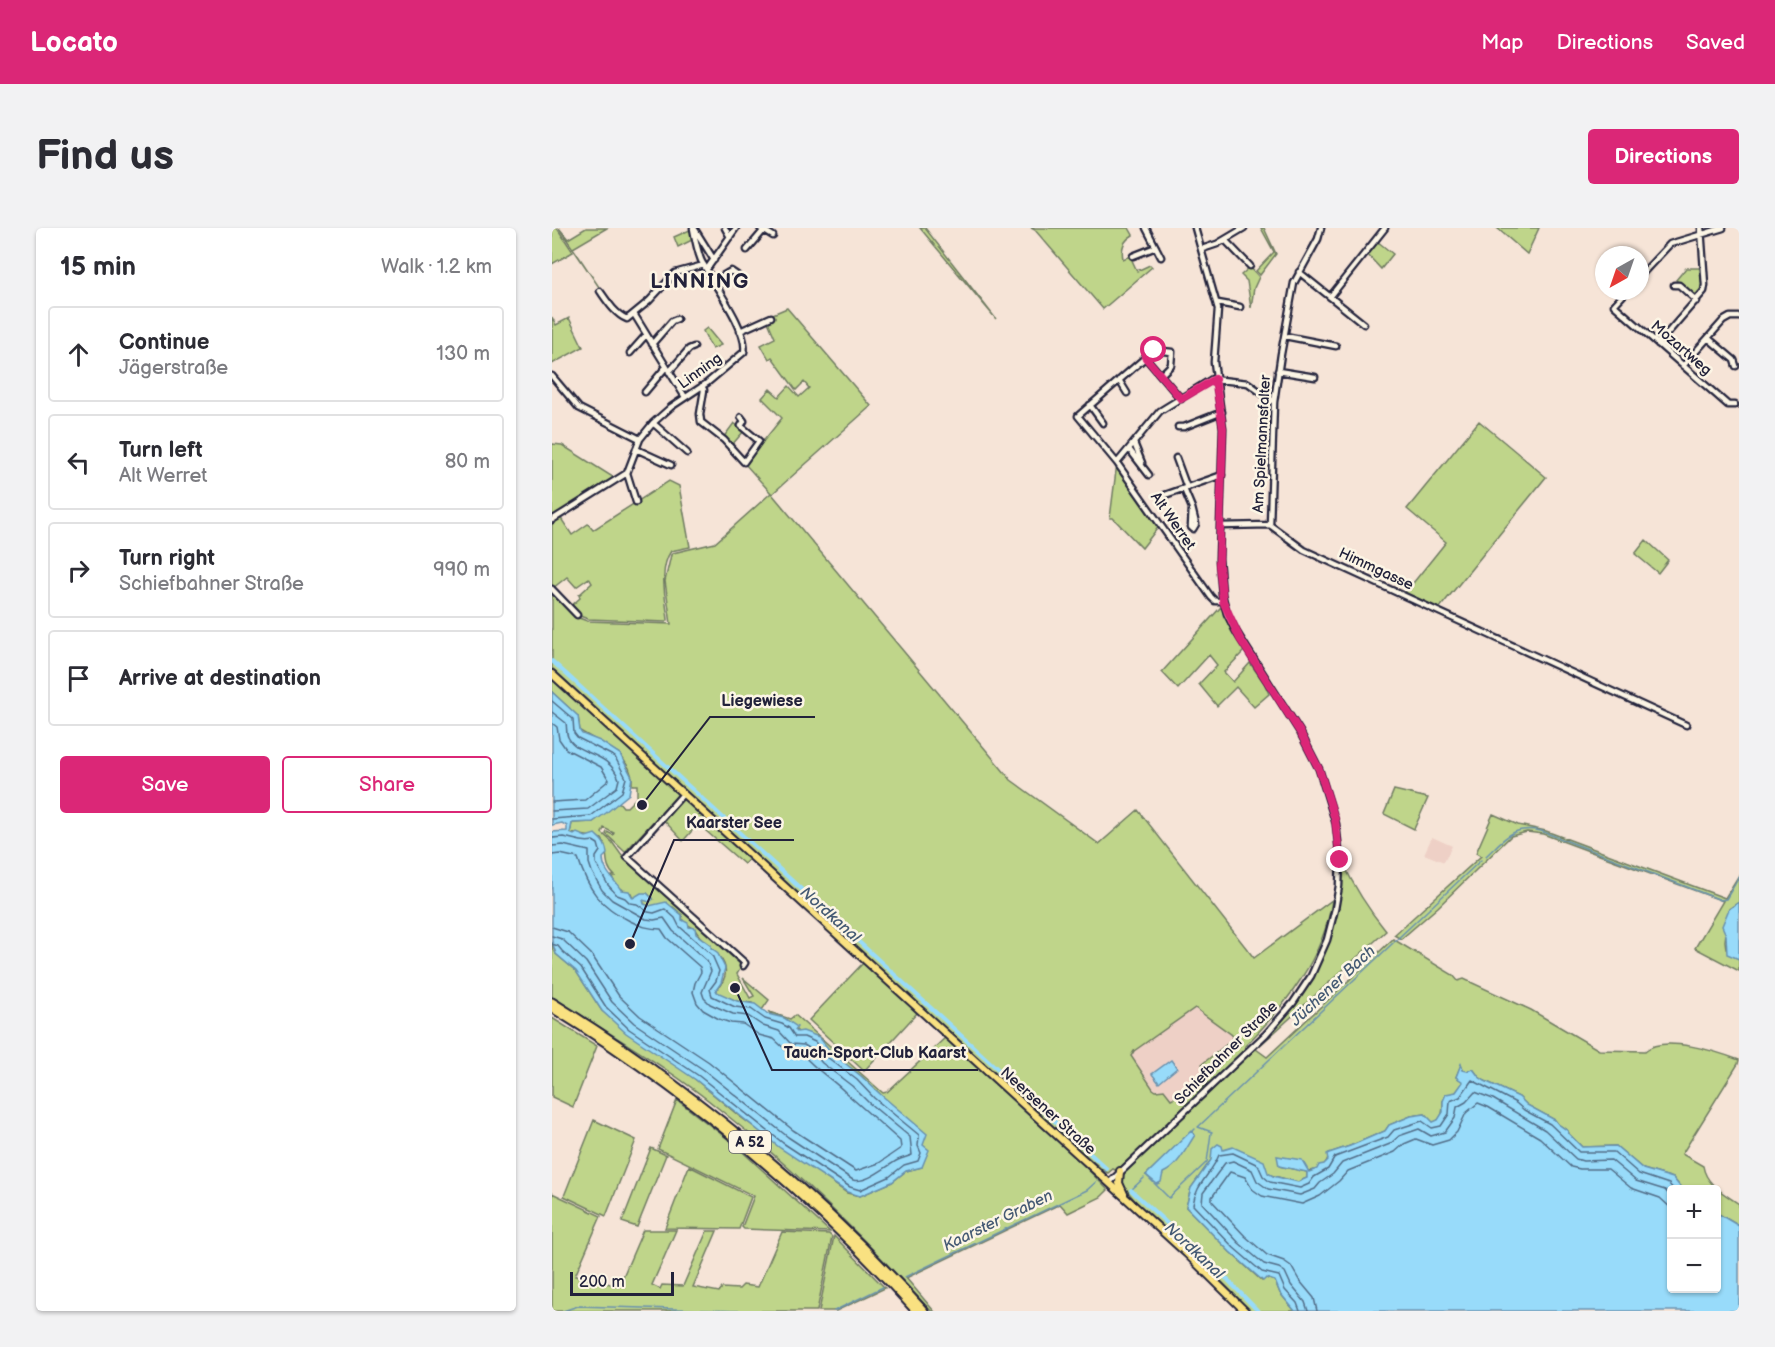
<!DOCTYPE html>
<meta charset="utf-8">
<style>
:root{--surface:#fff;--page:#f2f2f3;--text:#2b2b33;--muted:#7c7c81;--line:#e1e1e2;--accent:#db2777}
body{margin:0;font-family:"Balsamiq Sans",sans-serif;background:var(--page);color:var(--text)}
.controls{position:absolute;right:18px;bottom:18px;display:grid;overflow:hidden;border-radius:6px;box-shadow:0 2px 4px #0004}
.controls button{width:54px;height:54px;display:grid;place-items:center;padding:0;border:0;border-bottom:2px solid var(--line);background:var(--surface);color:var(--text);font:30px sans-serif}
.compass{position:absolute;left:1043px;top:18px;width:54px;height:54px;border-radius:50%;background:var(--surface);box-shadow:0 2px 4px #0004;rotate:220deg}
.scale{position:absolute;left:18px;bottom:15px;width:104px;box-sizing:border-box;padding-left:6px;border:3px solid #22223b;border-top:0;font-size:16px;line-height:21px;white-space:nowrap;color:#22223b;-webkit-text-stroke:4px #fcf5e5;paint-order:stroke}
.stop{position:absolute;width:18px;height:18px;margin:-14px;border:4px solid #db2777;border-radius:50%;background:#fff}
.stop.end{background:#db2777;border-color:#fff;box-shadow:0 2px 6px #0008}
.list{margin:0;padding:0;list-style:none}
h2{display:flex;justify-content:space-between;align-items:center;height:78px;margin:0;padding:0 24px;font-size:26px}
h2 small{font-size:20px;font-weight:400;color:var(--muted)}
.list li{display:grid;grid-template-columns:39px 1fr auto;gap:18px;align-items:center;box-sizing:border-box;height:96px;margin:0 12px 12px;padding:0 12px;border:2px solid var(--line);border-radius:6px}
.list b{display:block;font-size:22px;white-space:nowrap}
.list p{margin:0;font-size:20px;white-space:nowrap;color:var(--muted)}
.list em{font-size:20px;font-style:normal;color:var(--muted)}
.actions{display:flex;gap:12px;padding:18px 24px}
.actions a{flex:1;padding:14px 0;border:2px solid var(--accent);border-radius:6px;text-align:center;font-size:21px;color:var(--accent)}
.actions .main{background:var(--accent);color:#fff}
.icon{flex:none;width:33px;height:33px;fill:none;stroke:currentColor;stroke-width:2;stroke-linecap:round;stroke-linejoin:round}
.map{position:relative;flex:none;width:1187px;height:1083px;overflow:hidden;border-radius:6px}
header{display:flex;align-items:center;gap:36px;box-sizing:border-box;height:84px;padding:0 30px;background:var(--accent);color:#fff}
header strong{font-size:28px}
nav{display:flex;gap:33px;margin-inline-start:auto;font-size:21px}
.intro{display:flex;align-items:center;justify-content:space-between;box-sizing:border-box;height:144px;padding:0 36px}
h1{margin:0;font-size:42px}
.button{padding:15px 27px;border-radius:6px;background:var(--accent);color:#fff;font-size:21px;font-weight:700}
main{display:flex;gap:36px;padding:0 36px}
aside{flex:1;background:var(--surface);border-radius:6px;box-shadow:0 2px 4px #0004}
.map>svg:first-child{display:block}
.built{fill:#eed0c6}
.green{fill:#bfd58a;stroke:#707c62;stroke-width:1.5;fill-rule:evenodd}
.water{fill:#98dbfa;stroke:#6991ae;stroke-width:1.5}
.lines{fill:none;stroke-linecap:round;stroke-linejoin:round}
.shore{stroke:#516c87;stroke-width:1.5}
.stream{stroke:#6991ae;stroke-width:1.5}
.canal{stroke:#98dbfa;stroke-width:4}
.minor-casing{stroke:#22223b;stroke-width:9}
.major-casing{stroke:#22223b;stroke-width:10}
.highway-casing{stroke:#22223b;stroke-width:11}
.minor{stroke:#fcf5e5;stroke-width:4.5}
.major{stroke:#f9e181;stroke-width:6}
.highway{stroke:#f9e181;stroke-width:7}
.route{stroke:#db2777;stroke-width:8}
.labels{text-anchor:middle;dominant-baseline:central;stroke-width:5;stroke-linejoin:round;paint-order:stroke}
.shield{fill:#fcf5e5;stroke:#63616e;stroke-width:1.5}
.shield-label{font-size:14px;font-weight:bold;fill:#22223b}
.street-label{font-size:15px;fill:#22223b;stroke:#fcf5e5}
.water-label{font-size:16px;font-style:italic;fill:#455a74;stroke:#fcf5e5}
.district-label{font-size:21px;font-weight:bold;letter-spacing:1.5px;fill:#22223b;stroke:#fcf5e5}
.leader{fill:none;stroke:#22223b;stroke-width:2}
.callout-dot{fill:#22223b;stroke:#fcf5e5;stroke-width:2}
.callout-label{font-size:16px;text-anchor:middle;font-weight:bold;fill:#22223b;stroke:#fcf5e5;stroke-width:5;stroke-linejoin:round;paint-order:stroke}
</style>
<header>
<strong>Locato</strong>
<nav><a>Map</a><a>Directions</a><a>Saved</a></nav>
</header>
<div class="intro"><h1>Find us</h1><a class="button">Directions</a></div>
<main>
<aside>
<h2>15 min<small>Walk · 1.2 km</small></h2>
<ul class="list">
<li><svg class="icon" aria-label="ahead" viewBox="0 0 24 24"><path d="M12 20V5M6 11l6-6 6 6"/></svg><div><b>Continue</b><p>Jägerstraße</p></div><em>130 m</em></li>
<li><svg class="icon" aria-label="left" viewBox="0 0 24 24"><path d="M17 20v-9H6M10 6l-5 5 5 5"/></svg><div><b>Turn left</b><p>Alt Werret</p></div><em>80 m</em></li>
<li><svg class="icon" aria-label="right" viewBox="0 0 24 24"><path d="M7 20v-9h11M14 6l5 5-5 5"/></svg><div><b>Turn right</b><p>Schiefbahner Straße</p></div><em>990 m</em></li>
<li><svg class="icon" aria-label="arrive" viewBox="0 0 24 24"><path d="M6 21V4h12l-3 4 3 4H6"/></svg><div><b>Arrive at destination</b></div></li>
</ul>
<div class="actions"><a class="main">Save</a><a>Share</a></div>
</aside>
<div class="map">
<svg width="1187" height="1083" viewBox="0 0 1187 1083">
<rect width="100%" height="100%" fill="#f6e4d7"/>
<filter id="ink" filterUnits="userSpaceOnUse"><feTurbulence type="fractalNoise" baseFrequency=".0167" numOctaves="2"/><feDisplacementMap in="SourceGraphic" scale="12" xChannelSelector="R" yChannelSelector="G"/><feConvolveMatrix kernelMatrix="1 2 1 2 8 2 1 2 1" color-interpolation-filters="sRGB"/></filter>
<g filter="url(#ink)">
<path class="built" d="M880,609L900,618L892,634L872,626Z
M643,780L680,807V812L650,836L654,841L649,847L619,871L601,861L579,828L582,823Z"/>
<path class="green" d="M0,0H5L21,24L0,36Z
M7,0L16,11L34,0H55L21,20L47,59Z
M368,0H373L444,91Z
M479,0H577L581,7C571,13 569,20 571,31L578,28L585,43L598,37L600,39L551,81L483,2Z
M709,0H712L724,26L708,47L704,43L722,24Z
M945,0H987L975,26Z
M140,1L142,11L126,19L122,9Z
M825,13L841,26L829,41L815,26Z
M698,39L707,49L702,60L699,80L695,53L689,47Z
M1134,40H1150L1151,60L1147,67H1142L1124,52Z
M235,80L319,178L220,266L459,552L547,616L586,582L702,730L780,672C772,730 733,778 693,818L692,824L565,943L561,941L556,945L552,943L502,900L0,440V362L27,390L35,393L119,396L113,353L119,327L121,325L163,315L219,265L193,236L230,190L210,170L218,161L227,169L237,158L247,169L257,160L252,154L244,162L220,129L217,131L209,117L223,110L214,89ZM643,780L680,807V812L650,836L654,841L627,867L619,871L612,862L604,863L601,861L579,828L582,823Z
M0,89L4,97L17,90L31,119L0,136Z
M155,100L169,117L160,121L151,103Z
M927,193L994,249L886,382L853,365L894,314L855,281Z
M182,195L192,203L179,218L171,210Z
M0,216L10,217L64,251L8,289L20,307L36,296L41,302L117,253L127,258L138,319L119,323C106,342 114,371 116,392L114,394L36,391L28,388L19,378L28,370L27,367L40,355L37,350L24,359L15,349L1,360L0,359Z
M565,235L608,297L590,320L561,290H558Z
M1094,312L1116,332L1106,345L1083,326Z
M669,379L679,403L692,423L672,444L681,454L698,435L712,455L717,466L702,479L684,459L665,478L647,456L665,437L657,427L626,461L610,444Z
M0,451L198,630L192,636L146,596L131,613L107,587L73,624L54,606L55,604L61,607L62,605L52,600L50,605L60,614L70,628L190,738L185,746L198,770L202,768L191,750L217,772L210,782L200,775L185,773L165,765L164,762C193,734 147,716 143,701L131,694L130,687L121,679H100L92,676L91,672L101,671L95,665L81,670L79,665C69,663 62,658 60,648H63C50,637 58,623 50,611L18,605L20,595L41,594L67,574L71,579H75L85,569V557H80V549L77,540L68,526L28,503L26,488L0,464Z
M842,562L876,570L862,601L832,586Z
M941,586L966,597L994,603L1173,670L1187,647V674L1177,681L1173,713L1174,721L1187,731V743L1143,720L1171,673L991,606L975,604L959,608L886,679L849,711L842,707L929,628L924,625Z
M790,633C802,659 816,681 834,703L704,821L715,829L841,711L901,747L906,753L912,751L979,782L1047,822L1093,823C1111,806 1166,824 1187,832L1186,836L1130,926L1151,938C1154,957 1173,966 1187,976V998L1165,985L1164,962L1130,961L1121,950L1091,941L1064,918L1030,919L1017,906L1016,903L1006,896L1003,892L975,877L967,869L933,853L927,849L921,841L915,843L911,842L909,837L904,849L912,854L904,864L891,873C891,883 891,891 881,895L873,886L859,888L837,897L833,903L798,918L777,925C773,951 745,942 727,938L755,944V950L746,954L659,932L639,960L634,979L678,1024L710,1053L714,1050L723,1053L728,1065L743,1083H699L655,1039L586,976C579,968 570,958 569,947L700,822H702L744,775L763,746L780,705L789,660ZM639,904L642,907L631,925L611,945L609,950L594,947Z
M0,714L4,726L24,743L50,783L144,852L187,888L295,965L308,968L340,954L354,943L370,939L371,917L327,865L309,848L278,824L267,809L246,804L232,790L219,787L217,784L238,791L243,787L331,865L335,864L394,809L512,917L556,962L549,969L516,985L508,976L354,1050L382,1083H379C314,1012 246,944 171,884C118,840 58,806 0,769Z
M312,734L366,784L312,843L257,792Z
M0,790L45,818L21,879L0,869Z
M125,872L182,916L278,1004L192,1001L190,999L202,968L106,921Z
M42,892L84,912L54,988L12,968Z
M99,920L114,927L85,999L70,994Z
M137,938L199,969L187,1001L113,1000Z
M0,965L49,988L23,1048L67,1058L91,1002H124L100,1057L108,1061L110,1057L131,1058L155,1003H165L141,1059L167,1064L170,1060L187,1061L191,1057L206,1059L230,1004L277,1006L280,1009L265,1083H0Z
M282,1008L333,1060L284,1083H267Z"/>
<path class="water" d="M0,464L26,488L28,503L30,506L48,513L68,526L80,549L77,566L54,585L41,594L20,595L18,605L22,607L25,605L34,609L43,606C50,613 54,615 55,626L51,630C51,643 63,652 69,662L77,663L81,670L89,665H95L101,671L98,674L91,672L92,676L97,678L114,674L130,687V692L136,695L137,699L143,700L144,706L159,717V720L165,724L173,740L169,755L164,762L165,764L185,773L203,776L216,786L232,790L245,799L243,802L245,804L251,803L267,809L279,824L309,848L327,865L375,906L371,917L377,922L370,939L354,943L340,954L308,968L295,964L228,920L144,852L74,805L50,783L24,743L4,726L0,713V604L15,603V598L10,595L0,597Z
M1187,674V731L1175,726L1174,707L1170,698L1177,681Z
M619,832L625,840L607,855L600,846Z
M909,836L911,842L915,843L921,841L927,849L933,853L967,869L975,877L1003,892L1006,896L1016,903L1017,906L1030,919L1064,918L1091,941L1121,950L1130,961L1120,962V1060H1164L1165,985L1187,998V1083H743L728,1065L723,1053L714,1050L711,1053L678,1024L634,979L639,960L659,932L660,921L666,916L670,918L671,922L681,919L712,933L716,945L721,948L746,954L755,950V944L727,938L725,928L750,932L757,944L765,941L767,937L772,936L776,932L775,926L777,925L798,918L833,903L837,897L859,888L873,886L881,894L886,892L891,884V873L894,866L904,864L911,854L904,849Z
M639,903L643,907C634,920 626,939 611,945L609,954L605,956L594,947Z"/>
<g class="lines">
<path class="shore" d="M0,473L21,491L22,505L26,510L63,529L74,550L70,564L39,588L0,591
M0,484L14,495C15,500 14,505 16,509C25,528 56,522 67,551L65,559L36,581L0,583
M0,495L5,499L7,511L14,521L49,539L57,552L33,572L0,574
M0,610C4,610 7,609 11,609C21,610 30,616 41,613L46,616L48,623L44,629V635L56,657L65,667L73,670L78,675L85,676L96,684L102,685L113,681L123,690L127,698L160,727L167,743L164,753L158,761L160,768L183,779L199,781L213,791L230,796L237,800L243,809H252L263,814L275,829L305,852L322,870L367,907L366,918L369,925L366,933L352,937L337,949L308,962L298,959L231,915L147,848L77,801L54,779L29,740L10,723L6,718L0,716
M0,618L11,617L37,623V635L40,644L50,662L60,672L94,691L102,692L112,690L121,703L155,733L159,743L150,764L152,770L158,776L181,786L196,788L211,798L227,803L239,816L252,817L257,820L270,835L300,858L317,875L358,909L360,927C355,929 350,930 346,932C334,938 315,956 301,952L236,909L152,842L82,795L60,774L34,734L10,711L0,708
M0,627L8,626L26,630C36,662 48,678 78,693C89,698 96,701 109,701L115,710L148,739L149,744L143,755L141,764L145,775L151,782L167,791L179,795L191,796L207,807L222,811L236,824L251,827C266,844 279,850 294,865C312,881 330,897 348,913L349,920L327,935L304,943L241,902L157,834L88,788L67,768L39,726L16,704L0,699
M748,1083L745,1075L733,1062L727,1048L710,1044L682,1020L641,977C643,957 660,945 667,927L681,925L706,937L711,948L718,954L748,960L757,956L762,949L776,941L783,929L836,909L842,902L870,893L880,900L889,898L897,886L898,873L908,869L920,852L964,875L972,882L998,896L1027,924H1062L1087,946L1117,956L1122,962
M756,1083L753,1074L739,1057L733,1044L727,1040L712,1036L687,1015L650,975L651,965L673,935L681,933L700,942L705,953L716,961L748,967L763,961L768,955L781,946L790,935L838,916L847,908L867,901L879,908L893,904L903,890L905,879L914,874L923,864L941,871L993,902L1024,931L1031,933L1059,932L1084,953L1113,962L1120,970
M765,1083L762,1070L747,1052L739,1038L732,1033L715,1027L693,1008L660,973V969L678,944L693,949L700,961L710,968L750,976L768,968L787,953L796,943L843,924L852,916L864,911L880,917L897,912L905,904L914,885L926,875L936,879L988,910L1019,939L1028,941H1056L1079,960L1108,970L1120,981"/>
<path class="stream" d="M934,628C953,610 961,597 989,603L1169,672L1174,671L1187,649
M497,887L498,886
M640,904L643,901
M660,904L646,899L929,632
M553,943L555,941
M594,947L617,970L655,934L659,905
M579,962L592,950
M353,1049L535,962L545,953
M11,1083L26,1078L187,1083
M282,1083L331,1059"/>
<path class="canal" d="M0,433L555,941
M579,962L672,1048L706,1083"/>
<g class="minor-casing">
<path id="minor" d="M142,0L162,32
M173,0L178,9
M208,0L221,8
M594,0L609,29
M673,12L698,38
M650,21L665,16L692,0
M195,22L212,2
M581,28L604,19
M155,41L184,0
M747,44L812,96
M1088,48L1118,16L1171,0
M162,53L179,43L185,47
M1122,57H1127L1145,73
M48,63C55,73 63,86 75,91L97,73L123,45L152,37
M1075,63L1062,77L1176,177H1183
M778,69L833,0
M666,75L688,79
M82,86L133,169
M188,103L219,89
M733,108L784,118
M1156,110L1182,132L1184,138
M100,116L120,93L125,91
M1106,116L1152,63L1153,57L1149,0
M78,125L94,107
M593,129L629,171
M1131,138L1171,93L1178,89H1187
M726,143L763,149
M117,144L137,121L142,119
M0,148L27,180L88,211
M567,152L575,165
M150,158L152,162L148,186L149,194L172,212L192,234L207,213L189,198L192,193L189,189
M93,164L114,139
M538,177L551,195
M101,195L135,225
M626,199H632L670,184
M582,215L590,235
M84,221L119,237
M577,221L597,247
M624,230L635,260
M565,235L526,188L602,122L620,124L619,137L609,147
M75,245L84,274
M632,261L640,280L639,299L641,301L644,296L640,280
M613,267L670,247
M0,292L75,245L88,211L101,195L119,179L155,155L192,124C197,102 159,53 149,32C145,22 143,11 141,0
M718,297L722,174L729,126L742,55L766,11L769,0
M668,298L718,297L752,322L1134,497
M0,361L25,387
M671,373H663L659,369L565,235L608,183L660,151L696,155L722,174
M131,566L75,629L193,735L191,738
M557,955L714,806L741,775L759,748L775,712L783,681L787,658L788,632L784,596L767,541L748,504L685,405L675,386L670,366L667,331L671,200L662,134L666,81L643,0"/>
</g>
<g class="major-casing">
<path id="major" d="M0,446L634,1025L693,1083
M568,943L567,955L572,966"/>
</g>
<g class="highway-casing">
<path id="highway" d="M0,774C139,860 263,962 372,1083
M0,780C135,863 258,965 364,1083"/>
</g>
<use href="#minor" class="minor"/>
<use href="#major" class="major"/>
<use href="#highway" class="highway"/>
</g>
</g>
<g class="lines" filter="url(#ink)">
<path class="route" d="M602,122L593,129L629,171L663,151L671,200L667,337L671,373L688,411L748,504L767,541L783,591L788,632"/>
</g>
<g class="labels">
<rect class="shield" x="177" y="903" width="42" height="22" rx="4.5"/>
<g class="shield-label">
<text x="198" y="914">A 52</text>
</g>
<g class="street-label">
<text transform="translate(1129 120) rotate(41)">Mozartweg</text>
<text transform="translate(148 143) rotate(-36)">Linning</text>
<text transform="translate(710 216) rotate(-87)">Am Spielmannsfalter</text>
<text transform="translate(621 293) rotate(55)">Alt Werret</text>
<text transform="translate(824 341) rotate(25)">Himmgasse</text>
<text transform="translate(674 825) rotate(-45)">Schiefbahner Straße</text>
<text transform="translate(496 883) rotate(42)">Neersener Straße</text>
</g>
<g class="water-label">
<text transform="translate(278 687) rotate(42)">Nordkanal</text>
<text transform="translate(781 758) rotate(-43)">Jüchener Bach</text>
<text transform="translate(446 993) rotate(-26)">Kaarster Graben</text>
<text transform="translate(642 1023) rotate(43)">Nordkanal</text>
</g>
<g class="district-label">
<text x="148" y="53">LINNING</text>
</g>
</g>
<path class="leader" d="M90 577L158 489H263M78 716L122 612H242M183 760L220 842H426"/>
<g class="callout-dot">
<circle cx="90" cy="577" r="6"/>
<circle cx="78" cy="716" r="6"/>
<circle cx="183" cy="760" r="6"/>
</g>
<g class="callout-label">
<text x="210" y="478">Liegewiese</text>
<text x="182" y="600">Kaarster See</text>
<text x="323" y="830">Tauch-Sport-Club Kaarst</text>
</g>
</svg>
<div class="controls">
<button>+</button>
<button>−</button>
</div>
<svg class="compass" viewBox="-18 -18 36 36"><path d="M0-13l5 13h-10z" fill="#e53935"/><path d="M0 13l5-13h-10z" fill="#7c7c81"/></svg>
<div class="scale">200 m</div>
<div class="stop" style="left:602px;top:122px"></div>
<div class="stop end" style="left:788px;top:632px"></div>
</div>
</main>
